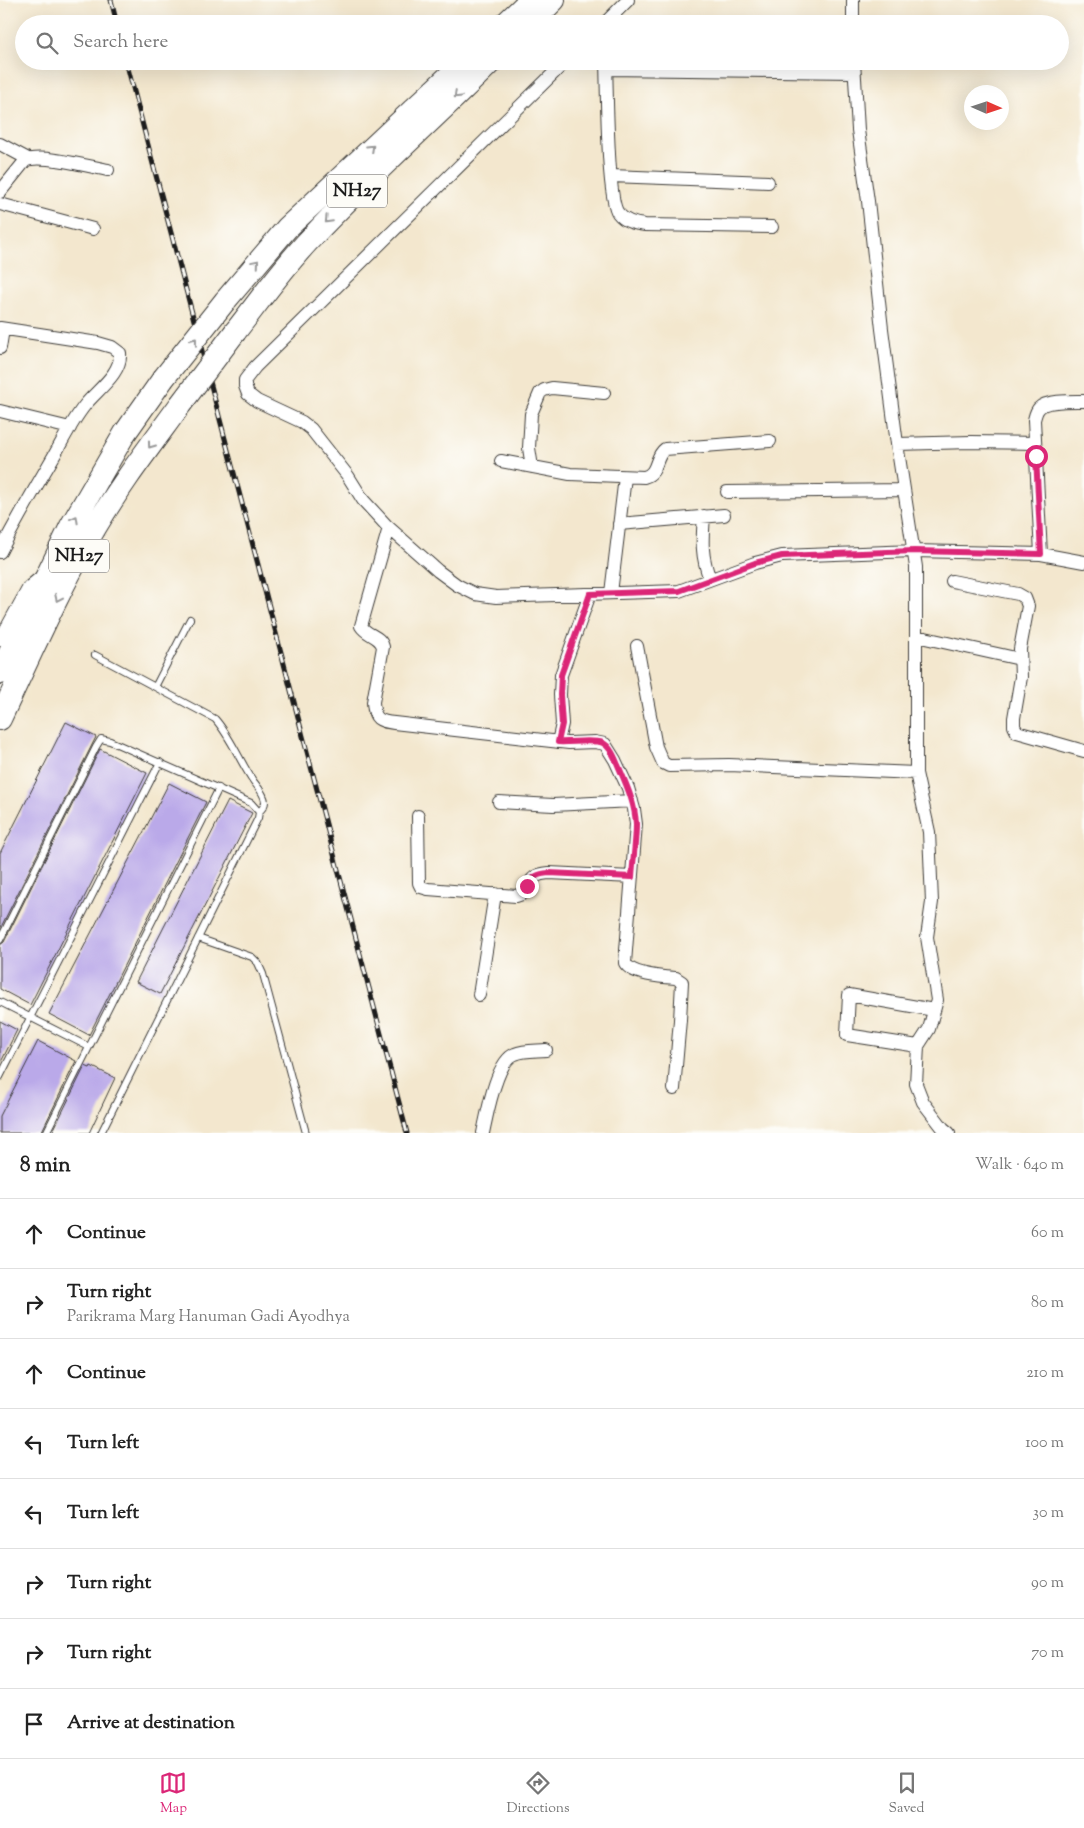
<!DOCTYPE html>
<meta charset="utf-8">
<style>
:root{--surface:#fff;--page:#f6f6f6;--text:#222;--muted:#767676;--line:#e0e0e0;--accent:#db2777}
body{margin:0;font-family:"Sorts Mill Goudy",serif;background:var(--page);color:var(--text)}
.compass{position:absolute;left:964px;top:85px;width:45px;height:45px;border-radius:50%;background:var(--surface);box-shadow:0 5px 20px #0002;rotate:93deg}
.stop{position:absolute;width:15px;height:15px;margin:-11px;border:4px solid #db2777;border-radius:50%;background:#fff}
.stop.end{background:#db2777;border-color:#fff;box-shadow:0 1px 5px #0008}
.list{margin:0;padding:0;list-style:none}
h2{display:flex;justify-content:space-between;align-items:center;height:65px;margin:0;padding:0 20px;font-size:21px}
h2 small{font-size:16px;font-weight:400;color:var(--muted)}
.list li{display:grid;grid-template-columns:32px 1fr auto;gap:15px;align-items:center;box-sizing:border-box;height:70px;padding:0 20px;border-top:1px solid var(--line)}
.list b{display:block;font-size:19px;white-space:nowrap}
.list p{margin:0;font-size:16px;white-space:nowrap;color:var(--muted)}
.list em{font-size:16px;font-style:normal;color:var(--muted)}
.icon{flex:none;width:28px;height:28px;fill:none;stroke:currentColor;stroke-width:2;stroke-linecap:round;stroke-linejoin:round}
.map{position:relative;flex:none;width:1084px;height:1133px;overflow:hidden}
.search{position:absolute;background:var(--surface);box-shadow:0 5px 20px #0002;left:15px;right:15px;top:15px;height:55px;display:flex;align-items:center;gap:12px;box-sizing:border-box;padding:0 18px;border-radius:28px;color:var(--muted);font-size:19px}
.sheet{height:625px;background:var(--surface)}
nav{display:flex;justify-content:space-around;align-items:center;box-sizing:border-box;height:70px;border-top:1px solid var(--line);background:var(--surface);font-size:14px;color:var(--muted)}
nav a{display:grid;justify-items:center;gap:2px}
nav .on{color:var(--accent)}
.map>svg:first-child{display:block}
.building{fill:#baa9e9}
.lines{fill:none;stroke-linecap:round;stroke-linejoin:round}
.lane-casing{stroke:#3c3a37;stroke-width:8}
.street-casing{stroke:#3c3a37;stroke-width:14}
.highway-casing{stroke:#3c3a37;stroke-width:24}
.lane{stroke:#fff;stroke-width:6}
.street{stroke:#fff;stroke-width:12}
.highway{stroke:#fff;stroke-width:22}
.rail-casing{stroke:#1c1c1c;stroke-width:5}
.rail{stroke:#fdfcf7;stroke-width:3;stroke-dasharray:9;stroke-linecap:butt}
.highway-bridge-casing{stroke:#3c3a37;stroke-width:24;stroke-linecap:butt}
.highway-bridge{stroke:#fff;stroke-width:22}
.oneway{stroke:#999}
.route{stroke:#db2777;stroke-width:6}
.labels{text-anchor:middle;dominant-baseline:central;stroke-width:4;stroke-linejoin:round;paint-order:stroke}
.shield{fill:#fdfcf7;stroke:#605f5e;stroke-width:1}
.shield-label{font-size:19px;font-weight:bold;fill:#1c1c1c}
</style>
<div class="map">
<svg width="1084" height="1133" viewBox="0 0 1084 1133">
<rect width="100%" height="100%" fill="#fdfcf7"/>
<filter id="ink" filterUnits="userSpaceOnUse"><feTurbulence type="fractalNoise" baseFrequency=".02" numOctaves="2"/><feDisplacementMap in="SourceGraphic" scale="10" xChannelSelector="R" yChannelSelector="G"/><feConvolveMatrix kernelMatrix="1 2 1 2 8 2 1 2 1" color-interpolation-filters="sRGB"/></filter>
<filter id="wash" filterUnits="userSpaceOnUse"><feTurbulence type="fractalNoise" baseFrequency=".0096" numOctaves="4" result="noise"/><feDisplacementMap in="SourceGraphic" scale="20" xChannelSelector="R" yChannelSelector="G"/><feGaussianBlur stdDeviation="1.12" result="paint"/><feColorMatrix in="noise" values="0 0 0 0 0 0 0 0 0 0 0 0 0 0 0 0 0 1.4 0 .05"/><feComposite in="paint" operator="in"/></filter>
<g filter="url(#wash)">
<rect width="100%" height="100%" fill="#f3e7ce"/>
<g id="blocks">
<path class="building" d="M66,722L96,737L0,929V853Z
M100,749L147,773L30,1005L0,989V945L4,942Z
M169,783L206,802L89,1035L49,1014Z
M228,801L252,813L160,994L136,982Z
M0,1021L17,1030L0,1064Z
M38,1041L76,1061L41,1133H0V1116Z
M85,1066L90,1068L91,1066L115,1078L89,1133H52Z"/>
</g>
</g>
<g filter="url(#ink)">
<use href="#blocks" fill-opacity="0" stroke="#3c3a37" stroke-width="1"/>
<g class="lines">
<g class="lane-casing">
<path id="lane" d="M95,655L215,719C231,737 240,762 254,782C258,787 265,795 265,802C265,806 262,809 259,812
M155,687L190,619
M198,938L252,957L258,963L263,974L306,1133
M0,940L96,747L101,739L110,741L251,803L259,812L258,818L101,1133
M0,1002L89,1047
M0,1077L160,762
M46,1133L219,788"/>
</g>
<g class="street-casing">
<path id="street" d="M853,0V24
M604,24L628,0
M566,61L255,367L245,380V386L248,394L257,401L302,422L311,429L348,476L363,500L387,526L438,571L457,585L475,594L496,597L679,591L755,563L782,556L914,551L1041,554L1084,562
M606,61C607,86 607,199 618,213C625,222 635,224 645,225L772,227
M854,61L858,130L868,201L882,329L897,444L916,567V773L929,832L932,902L927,937L937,1000L929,1029L918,1046L916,1084L923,1102L943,1128L949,1133
M606,69L854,72
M0,144L28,159
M611,176L768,182
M0,192L25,161C39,153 91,167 108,170
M0,204L93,229
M0,328L98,343L112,347L120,353C122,373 97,390 85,405C73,420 64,438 55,454C36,487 17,519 0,552
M0,348L3,329
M0,411L70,428
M897,444L971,442L1035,443
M501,461L570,474L644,477C659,473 654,457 665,449L770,441
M532,467L529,448L531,414L540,393L544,390L552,388L604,393
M727,492L904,490
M704,516C702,541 701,556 710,579
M619,524L724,515
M389,528L361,626C367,636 380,635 383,647L373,702C374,720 379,721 394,723L569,743L595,742L605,744L615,760L628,788L634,809L636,824L625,963C632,975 662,977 676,978L682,982L680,1020L674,1089
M1041,554L1034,420C1035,416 1036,411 1039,408C1046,400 1073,401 1084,401
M952,581L1018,594L1025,598L1028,606L1020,649L1021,677L1014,718V726L1017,732L1084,751
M611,593L625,477
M916,636L1020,659
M0,640L29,587L41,577
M637,646L656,747L663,763L669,766L729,765L916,773
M558,742L562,724L560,695L561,675L590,594
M499,802L553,805L632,801
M418,816L419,883L421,887L428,889L516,896L522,894C533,881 529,875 549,873L632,877
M479,995L495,894
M918,1046L847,1035L849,995L934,1010
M483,1133C487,1115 496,1061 515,1054C524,1050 537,1051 546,1050"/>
</g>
<g class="highway-casing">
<path id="highway" d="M505,24L530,0
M530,24L554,0
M225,301L287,228L465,61
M235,332C260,300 284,266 312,237C369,176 433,120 492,61
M0,673L71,526L125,433L163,379
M0,719C30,655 59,589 95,528C120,485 151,445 180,405"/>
</g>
<use href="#lane" class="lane"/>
<use href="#street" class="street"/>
<use href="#highway" class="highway"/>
<g class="rail-casing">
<path id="rail" d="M111,0L117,24
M126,61L407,1133"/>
</g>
<use href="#rail" class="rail"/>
<g class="highway-bridge-casing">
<path id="highway-bridge" d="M163,379L225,301
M180,405L235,332"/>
</g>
<use href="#highway-bridge" class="highway-bridge"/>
</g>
<defs><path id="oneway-chevron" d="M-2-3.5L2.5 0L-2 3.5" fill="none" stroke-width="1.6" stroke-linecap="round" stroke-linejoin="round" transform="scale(1.25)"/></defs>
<g class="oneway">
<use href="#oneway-chevron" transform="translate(457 95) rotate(136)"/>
<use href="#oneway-chevron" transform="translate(371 148) rotate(-43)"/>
<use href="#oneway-chevron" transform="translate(328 220) rotate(134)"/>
<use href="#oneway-chevron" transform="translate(256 263) rotate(-50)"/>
<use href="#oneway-chevron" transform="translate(194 341) rotate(-52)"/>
<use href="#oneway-chevron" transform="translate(151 445) rotate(126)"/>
<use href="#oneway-chevron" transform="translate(75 519) rotate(-61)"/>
<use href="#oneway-chevron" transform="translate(58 598) rotate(115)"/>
</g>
</g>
<g class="lines" filter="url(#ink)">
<path class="route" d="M527,886C533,876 538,874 549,873L632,877C633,860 636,841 636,824C635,803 626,784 618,765C615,758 611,747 603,743C593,739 570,743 558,742L562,724L560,695L561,675L590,594L679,591L755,563L782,556L914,551L1041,554L1036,456"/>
</g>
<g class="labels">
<g class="shield">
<rect x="327" y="174.5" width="60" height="33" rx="4"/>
<rect x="49" y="539.5" width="60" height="33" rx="4"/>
</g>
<g class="shield-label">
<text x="357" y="191">NH27</text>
<text x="79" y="556">NH27</text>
</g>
</g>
</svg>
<svg class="compass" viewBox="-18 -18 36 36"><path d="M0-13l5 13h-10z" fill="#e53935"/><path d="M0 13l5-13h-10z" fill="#767676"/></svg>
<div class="stop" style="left:1036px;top:456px"></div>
<div class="stop end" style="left:527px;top:886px"></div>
<div class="search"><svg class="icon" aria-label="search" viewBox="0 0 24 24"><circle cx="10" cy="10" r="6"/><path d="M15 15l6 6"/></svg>Search here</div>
</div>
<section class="sheet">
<h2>8 min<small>Walk · 640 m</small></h2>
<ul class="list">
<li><svg class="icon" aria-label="ahead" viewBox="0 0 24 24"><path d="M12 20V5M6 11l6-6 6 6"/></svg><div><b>Continue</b></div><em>60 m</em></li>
<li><svg class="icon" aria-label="right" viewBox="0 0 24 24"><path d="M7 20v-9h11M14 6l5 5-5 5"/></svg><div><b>Turn right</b><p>Parikrama Marg Hanuman Gadi Ayodhya</p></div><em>80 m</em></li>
<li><svg class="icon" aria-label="ahead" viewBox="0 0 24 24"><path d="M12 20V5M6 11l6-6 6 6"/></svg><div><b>Continue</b></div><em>210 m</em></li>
<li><svg class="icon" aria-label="left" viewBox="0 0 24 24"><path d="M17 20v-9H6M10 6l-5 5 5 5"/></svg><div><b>Turn left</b></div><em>100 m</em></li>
<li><svg class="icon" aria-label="left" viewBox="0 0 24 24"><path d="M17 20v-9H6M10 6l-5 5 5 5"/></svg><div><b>Turn left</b></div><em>30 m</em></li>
<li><svg class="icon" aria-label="right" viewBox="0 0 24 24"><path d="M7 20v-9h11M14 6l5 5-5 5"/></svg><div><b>Turn right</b></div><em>90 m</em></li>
<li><svg class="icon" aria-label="right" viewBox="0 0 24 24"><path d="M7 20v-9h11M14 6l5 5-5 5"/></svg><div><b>Turn right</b></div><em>70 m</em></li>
<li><svg class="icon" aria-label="arrive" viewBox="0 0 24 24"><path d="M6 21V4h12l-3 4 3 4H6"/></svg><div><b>Arrive at destination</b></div></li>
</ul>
</section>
<nav>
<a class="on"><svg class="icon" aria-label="map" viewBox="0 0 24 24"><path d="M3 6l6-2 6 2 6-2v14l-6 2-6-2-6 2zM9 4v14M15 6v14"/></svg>Map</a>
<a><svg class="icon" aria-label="directions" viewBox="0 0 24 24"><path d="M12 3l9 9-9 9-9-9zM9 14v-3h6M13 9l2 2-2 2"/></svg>Directions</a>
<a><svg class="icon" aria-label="saved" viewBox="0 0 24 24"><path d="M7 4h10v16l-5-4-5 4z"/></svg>Saved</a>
</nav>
